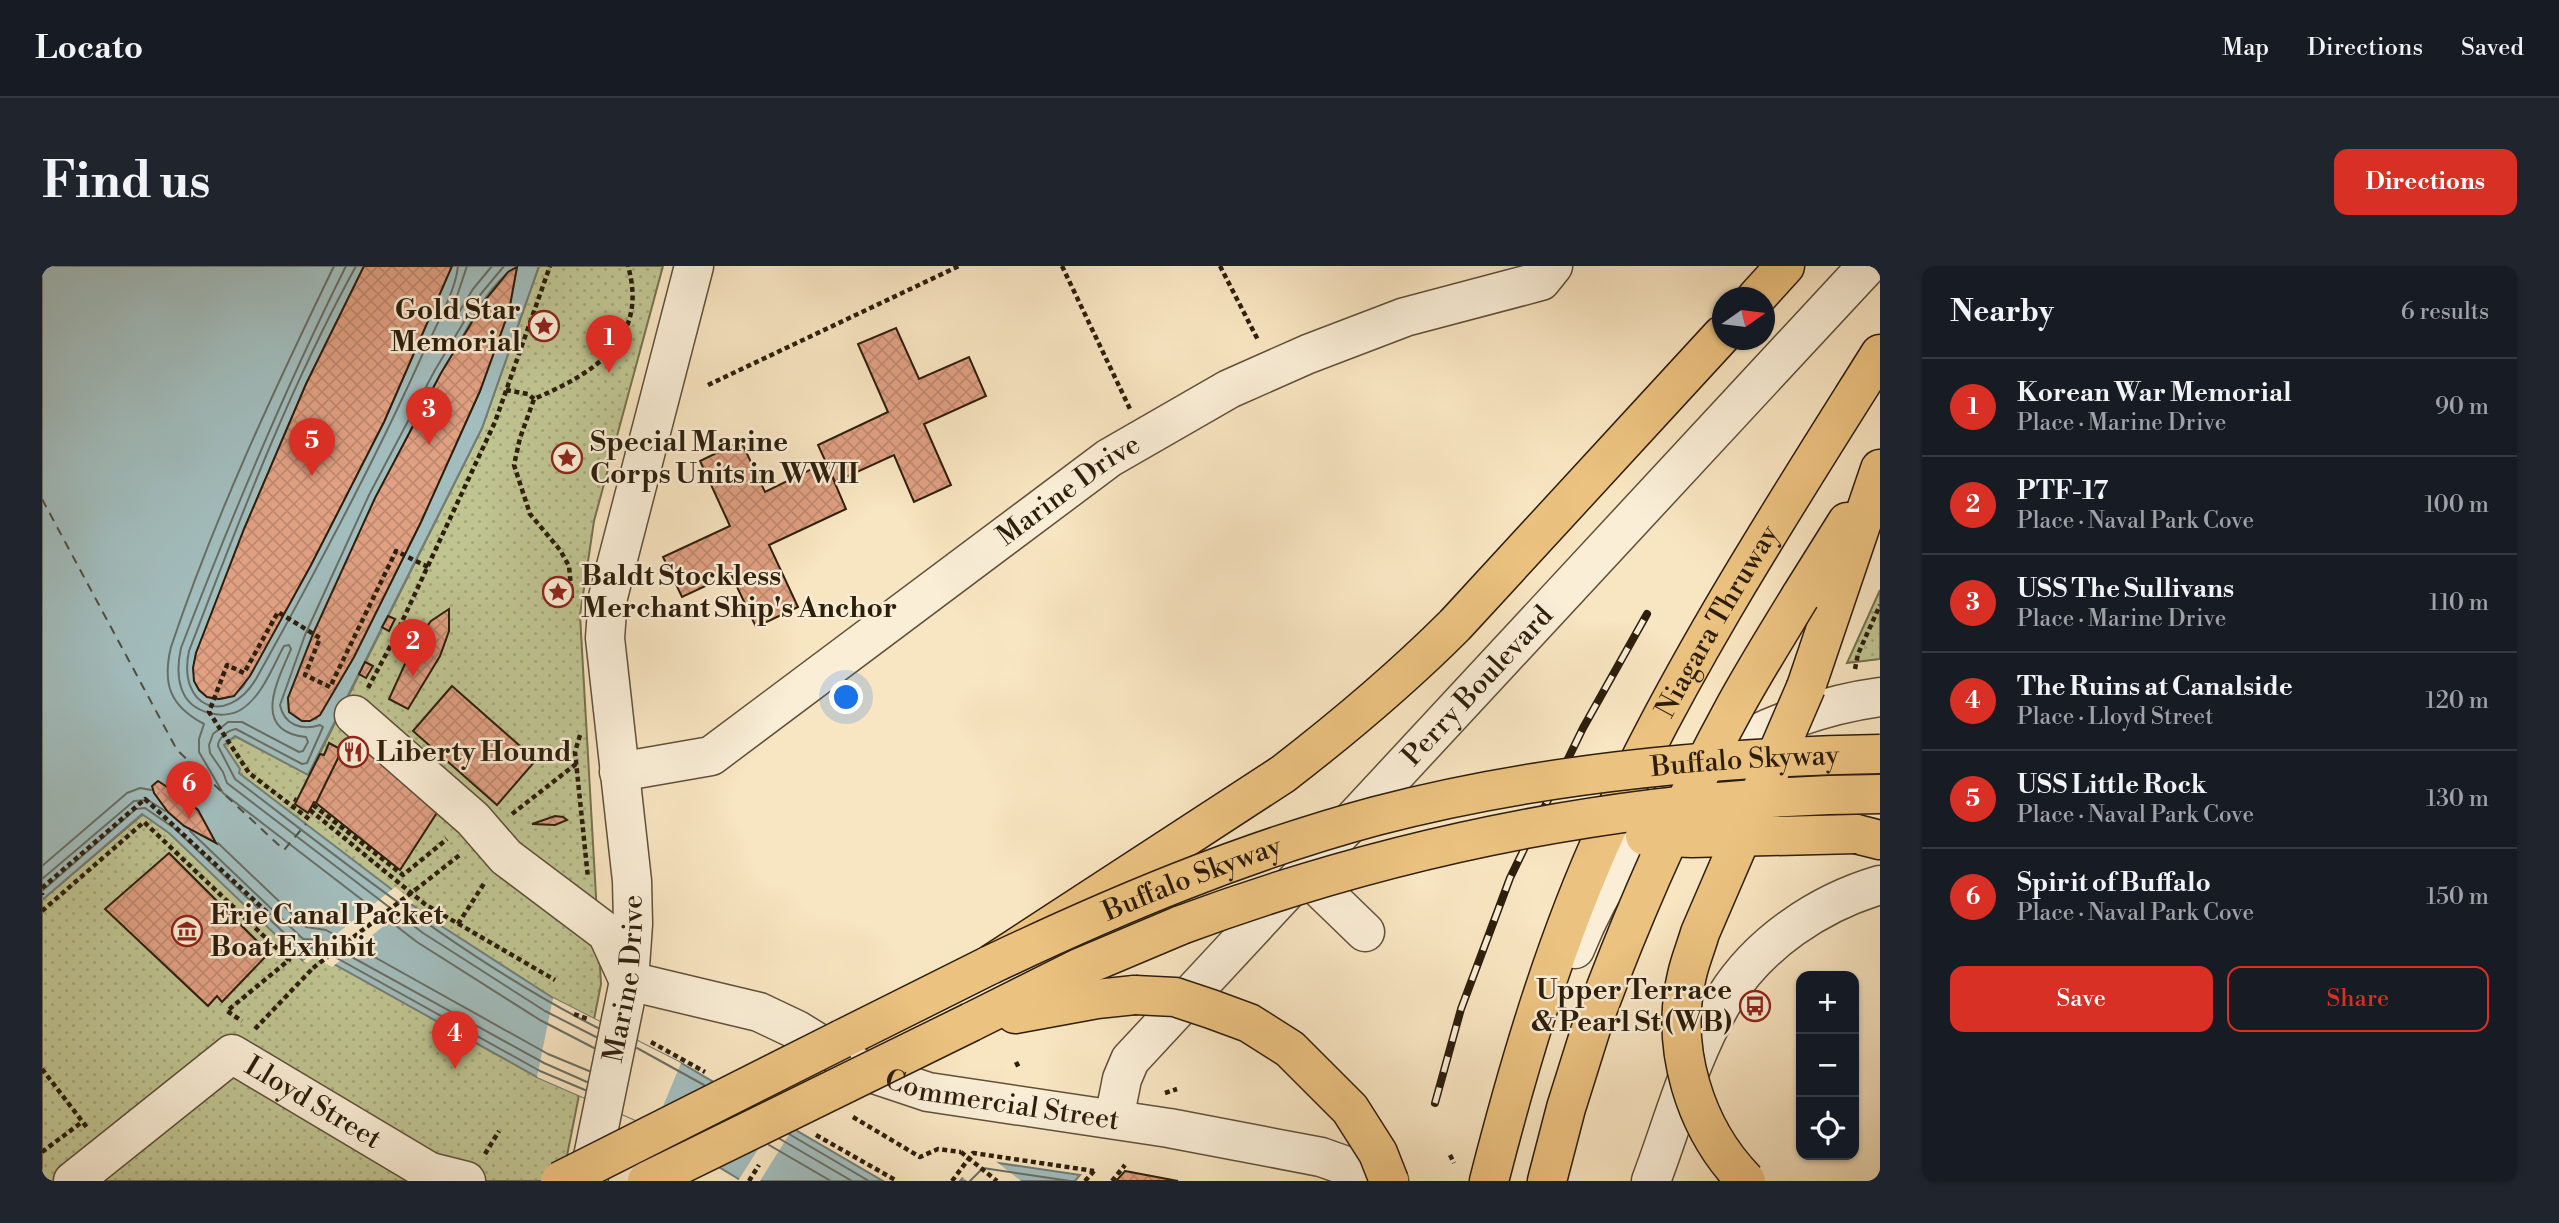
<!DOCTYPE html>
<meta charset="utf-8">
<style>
:root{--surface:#171b24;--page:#20242c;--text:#f1f3f6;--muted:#9ea1a6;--line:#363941;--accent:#d93025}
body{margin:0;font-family:"Libre Bodoni",serif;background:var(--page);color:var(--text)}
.controls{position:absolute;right:21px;bottom:21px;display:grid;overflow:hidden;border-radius:14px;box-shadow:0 2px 5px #0004}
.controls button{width:63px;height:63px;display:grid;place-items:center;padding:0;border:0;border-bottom:2px solid var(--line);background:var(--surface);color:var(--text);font:35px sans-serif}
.compass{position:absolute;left:1670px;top:21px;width:63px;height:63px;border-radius:50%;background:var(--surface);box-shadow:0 2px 5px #0004;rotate:76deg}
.you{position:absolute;left:805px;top:432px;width:24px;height:24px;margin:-18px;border:5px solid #fff;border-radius:50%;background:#1a73e8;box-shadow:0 0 0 10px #1a73e833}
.badge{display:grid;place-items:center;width:46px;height:46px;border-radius:50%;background:var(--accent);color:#fff;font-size:23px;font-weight:700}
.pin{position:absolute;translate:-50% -58px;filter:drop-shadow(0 2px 4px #0008)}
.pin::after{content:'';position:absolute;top:37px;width:24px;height:21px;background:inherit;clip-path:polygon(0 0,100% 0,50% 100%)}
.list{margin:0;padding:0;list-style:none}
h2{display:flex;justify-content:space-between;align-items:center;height:91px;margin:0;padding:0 28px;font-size:30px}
h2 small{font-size:23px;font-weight:400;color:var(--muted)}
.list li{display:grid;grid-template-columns:46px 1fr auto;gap:21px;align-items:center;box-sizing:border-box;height:98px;padding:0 28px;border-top:2px solid var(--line)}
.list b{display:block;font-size:26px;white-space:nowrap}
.list p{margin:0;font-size:23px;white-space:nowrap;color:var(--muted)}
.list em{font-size:23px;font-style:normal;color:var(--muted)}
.actions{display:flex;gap:14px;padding:21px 28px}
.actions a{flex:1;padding:16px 0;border:2px solid var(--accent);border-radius:14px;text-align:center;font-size:24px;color:var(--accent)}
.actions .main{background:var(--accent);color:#fff}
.icon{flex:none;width:38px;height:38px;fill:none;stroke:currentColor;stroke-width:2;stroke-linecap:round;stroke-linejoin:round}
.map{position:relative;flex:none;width:1838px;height:915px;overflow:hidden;border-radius:14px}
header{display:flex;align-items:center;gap:42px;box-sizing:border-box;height:98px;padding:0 35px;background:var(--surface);border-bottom:2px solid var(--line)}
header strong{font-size:33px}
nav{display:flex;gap:38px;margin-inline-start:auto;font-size:24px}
.intro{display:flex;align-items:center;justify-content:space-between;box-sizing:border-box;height:168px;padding:0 42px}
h1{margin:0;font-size:49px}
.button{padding:18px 32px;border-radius:14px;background:var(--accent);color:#fff;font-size:24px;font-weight:700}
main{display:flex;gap:42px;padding:0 42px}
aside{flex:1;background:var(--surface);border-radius:14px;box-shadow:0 2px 5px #0004}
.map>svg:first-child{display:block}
.park{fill:url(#park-dots);stroke:#76714e;stroke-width:2}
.water{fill:#a2bdbd;stroke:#737d76;stroke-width:2;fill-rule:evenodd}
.pier{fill:#f8e5c1}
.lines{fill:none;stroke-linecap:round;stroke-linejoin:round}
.shore{stroke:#686e64;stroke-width:2}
.ferry{stroke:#504e41;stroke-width:2;stroke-dasharray:9 7;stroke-linecap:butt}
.building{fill:url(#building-cross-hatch);stroke:#2d1e0c;stroke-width:2}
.minor-casing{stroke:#605039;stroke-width:41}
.highway-casing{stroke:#2d1e0c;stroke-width:41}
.path{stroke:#2d1e0c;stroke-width:4.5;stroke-dasharray:5 3.5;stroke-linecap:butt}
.minor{stroke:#faeed7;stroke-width:38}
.highway{stroke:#ecc280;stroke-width:38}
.rail-casing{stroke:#2d1e0c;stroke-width:8}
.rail{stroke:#faeed7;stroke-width:5;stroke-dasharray:16;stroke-linecap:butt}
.highway-bridge-casing{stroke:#2d1e0c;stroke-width:41;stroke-linecap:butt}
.path-bridge{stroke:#2d1e0c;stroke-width:4.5;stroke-dasharray:5 3.5;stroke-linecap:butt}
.highway-bridge{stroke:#ecc280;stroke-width:38}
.labels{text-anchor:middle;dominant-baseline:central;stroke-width:5;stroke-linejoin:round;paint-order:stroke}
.poi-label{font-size:28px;font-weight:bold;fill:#2d1e0c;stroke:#faeed7;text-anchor:start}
.street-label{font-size:28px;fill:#2d1e0c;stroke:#faeed7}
</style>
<header>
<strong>Locato</strong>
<nav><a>Map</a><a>Directions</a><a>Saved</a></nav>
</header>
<div class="intro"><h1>Find us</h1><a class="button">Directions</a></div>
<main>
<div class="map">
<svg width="1838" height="915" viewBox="0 0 1838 915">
<defs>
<pattern id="park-dots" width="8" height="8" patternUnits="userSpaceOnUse" patternTransform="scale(1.75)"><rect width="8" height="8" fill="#bfc491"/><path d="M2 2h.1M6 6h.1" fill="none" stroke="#a4a87c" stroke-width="1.8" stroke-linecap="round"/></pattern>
<pattern id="building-cross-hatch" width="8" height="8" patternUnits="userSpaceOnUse" patternTransform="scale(1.75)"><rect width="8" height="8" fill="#e0a082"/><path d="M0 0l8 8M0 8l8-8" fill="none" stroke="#c0896f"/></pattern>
</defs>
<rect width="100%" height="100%" fill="#f8e5c1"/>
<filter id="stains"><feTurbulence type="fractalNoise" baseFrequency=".00286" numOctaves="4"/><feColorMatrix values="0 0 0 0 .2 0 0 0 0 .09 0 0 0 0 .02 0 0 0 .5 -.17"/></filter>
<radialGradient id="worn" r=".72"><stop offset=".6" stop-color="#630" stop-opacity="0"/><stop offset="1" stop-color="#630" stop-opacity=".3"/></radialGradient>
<path class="park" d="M497,0H621L552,255L538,349L559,718L520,915H0V634L193,470L267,509L440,162Z
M1838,324V393L1805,397Z"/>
<path class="water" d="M0,0H322L264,118L154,387C146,423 170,450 201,421L269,299L342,156L410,0H497L440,162L266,509L193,470L182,479L198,503L197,507L390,654L511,732L639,797L841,915H700L612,862L495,811L272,687L261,695L127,567L100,548L0,634ZM475,1L467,45L438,125L379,256L312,391L274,453L260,455L247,446L246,432C299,311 349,190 417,77C432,51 448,16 475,1Z
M936,894L1038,909L1033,915H918Z"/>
<path class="pier" d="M353,621L372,636L290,701L272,691L265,697L261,695Z
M511,732L639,797L612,862L495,811Z
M737,850L753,859L718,915H696Z
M936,891L951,893L979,915H925L918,909Z"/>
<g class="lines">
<path class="shore" d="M292,0C232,124 173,250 129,381C120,418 128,440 162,458L157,473V486L181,527L375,676L498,754L552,782
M304,0C242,124 189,252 139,382C133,409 136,440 168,447C178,450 191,449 200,443C220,430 231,400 242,380L247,379L249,383C236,414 208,465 264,471L266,476L261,485L257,486L200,456H186L171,468L167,479L168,487L181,506L185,517L381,667L503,745L554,771
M314,0C247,122 197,255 147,385C135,441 184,462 214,413C272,309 329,203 378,94C389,69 414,26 416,0
M425,0L410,45L412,50L416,48L431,23L450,0
M462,0L438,29L393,104L327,229L263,369L238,439C242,459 260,465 278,459L281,461L265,497L260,498L194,463C186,464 176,472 176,480L193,513C310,602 424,695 556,762
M148,565L261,673L279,674L502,797L545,816
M176,577L264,661L284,664L506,788L547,805
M0,600L85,527L98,522L109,524
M0,613L92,535L106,534L123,545
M0,625L94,543L103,542L132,562L260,684L275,681L498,805L543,824
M595,782L662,819
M747,868L827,915
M738,873L810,915
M727,879L789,915
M928,915L941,902L1028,915"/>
<path class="ferry" d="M0,233L135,484L242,584L264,558"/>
</g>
<path class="building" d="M322,0H410L342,156L269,299L208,410L192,430L177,433L165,431L157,424L152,415L151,402L154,387L202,263L264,118Z
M475,1L467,45L438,125L379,256L312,391L278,449L268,455H260L247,446L246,432L271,368L333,232L399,107L444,33L466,6Z
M854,62L877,113L927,91L944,130L882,158L909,219L872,236L852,189L793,216L776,179L846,146L816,78Z
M699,175L723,226L784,196L804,243L727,279L756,341L714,361L689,308L640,331L621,291L688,260L658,195Z
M407,343V365L398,390L366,443L347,433L372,378L389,355Z
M346,350L353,353L347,365L340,361Z
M323,396L331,400L324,412L317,408Z
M410,420L494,494L455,539L371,465Z
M306,472L398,542L358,604L274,537Z
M287,477L300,484L274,537L272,536L266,547L253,538L278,488L282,489Z
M116,515L139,530L156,544L174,577L142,560L126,546L112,527L110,520Z
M513,550L521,551L525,554L513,559L490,558Z
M127,587L227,687L180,736L175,730L166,740L63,643Z
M1083,905L1136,915H1074Z"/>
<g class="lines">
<g class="minor-casing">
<g id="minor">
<path d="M312,449L431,553L464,591L565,667L586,713"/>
<path id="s1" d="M577,506L669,490L1067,192L1187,123L1266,88L1363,51L1499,15L1511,0"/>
<path d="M1262,607L1323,666"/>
<path d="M1533,683C1559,618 1598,560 1650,513C1659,504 1668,494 1678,488C1723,459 1785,438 1838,431"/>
<path id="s2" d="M587,715L717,746L755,764L820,804L886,826L1127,862L1279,891L1347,915"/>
<path id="s3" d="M1072,853L1080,813L1088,794L1825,0"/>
<path id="s4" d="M31,915L190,788L388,906"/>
<path d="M395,915L388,906L424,915"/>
<path id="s5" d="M546,915L587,715L591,658L590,615L563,372L566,331L652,0"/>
<path d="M1609,915C1632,854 1649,788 1683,732C1717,677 1777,637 1838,619"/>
</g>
</g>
<g class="highway-casing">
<g id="highway">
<path d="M1714,32L1743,0"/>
<path d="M1758,331L1805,256"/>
<path d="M1764,421L1838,203"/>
<path d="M1814,568L1838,574"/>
<path d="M973,748L1055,733L1093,729"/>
<path d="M929,756L1037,702L1139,659"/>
<path d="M800,773L948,699L1241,508C1302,461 1359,413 1413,359L1680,69"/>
<path id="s6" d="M1447,915C1478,794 1514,673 1566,560C1642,395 1742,241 1838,88"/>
<path d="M1505,915L1524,842L1552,753"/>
</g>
</g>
<path class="path" d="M1020,0L1088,143
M1178,0L1216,74
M666,119L917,0
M464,124L486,128L492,133
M530,332L527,300L518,284L488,248L472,199L478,172L492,133C552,107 607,74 586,0
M1813,403L1816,388L1838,339
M326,422L350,377L453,156L508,0
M538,469L533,486L546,612
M252,533L254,534
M271,539L361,609L405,573
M268,544L384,639L513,714
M470,548L534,498
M267,553L207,507L167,446L185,399L202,407L236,346L278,372L263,409L288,421L354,285L386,301
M0,622L103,533L228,649
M373,624L419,588
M0,627V629
M0,645L102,556L247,694L185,745L200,755
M416,658L443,616
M532,748L546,753
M213,763L271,702
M609,776L663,806
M974,796L977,802
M0,803L46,863
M1123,827L1135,823
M811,851L878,891L896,883L919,886
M774,869L855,915
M0,886L40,856
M443,888L457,865
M1408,889L1412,897
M910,915L931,887L1052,905
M1043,915L1052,905
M1070,915L1083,899"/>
<use href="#minor" class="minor"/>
<use href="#highway" class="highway"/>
<g class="rail-casing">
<path id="rail" d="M1393,837L1419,743L1468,612L1541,462L1605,348"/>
</g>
<use href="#rail" class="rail"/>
<g class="highway-bridge-casing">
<g id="highway-bridge">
<path d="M1603,570L1650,572L1814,568"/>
<path d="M1139,659C1362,576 1599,530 1838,528"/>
<path id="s7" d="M948,699C1072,640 1200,586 1334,550C1498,507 1669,491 1838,488"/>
<path d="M1093,729L1133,731L1169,743L1207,757L1248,783L1308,843L1336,887L1347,915"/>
<path d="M1552,753C1591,648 1636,545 1690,446C1711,407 1735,369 1758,331"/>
<path d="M518,915L800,773"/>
<path d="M605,915L929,756"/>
<path d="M1704,915C1652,862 1628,781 1645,709C1648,695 1654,681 1658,667L1764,421"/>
</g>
</g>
<path class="path-bridge" d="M271,702L373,624
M919,886L955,915
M707,915L717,899"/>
<use href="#highway-bridge" class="highway-bridge"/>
</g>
<defs>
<g id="sight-ring" transform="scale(1.575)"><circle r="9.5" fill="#faeed7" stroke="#8f2418" stroke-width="1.5"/><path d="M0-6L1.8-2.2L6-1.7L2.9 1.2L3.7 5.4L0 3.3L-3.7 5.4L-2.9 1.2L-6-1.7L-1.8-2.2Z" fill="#8f2418"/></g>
<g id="restaurant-ring" transform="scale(1.575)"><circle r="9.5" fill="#faeed7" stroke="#8f2418" stroke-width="1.5"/><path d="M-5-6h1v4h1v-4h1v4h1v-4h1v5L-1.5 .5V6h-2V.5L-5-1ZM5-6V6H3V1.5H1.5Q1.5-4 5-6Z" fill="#8f2418"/></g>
<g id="museum-ring" transform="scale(1.575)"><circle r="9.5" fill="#faeed7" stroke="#8f2418" stroke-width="1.5"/><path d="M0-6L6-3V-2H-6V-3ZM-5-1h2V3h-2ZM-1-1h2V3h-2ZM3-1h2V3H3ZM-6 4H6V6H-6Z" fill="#8f2418"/></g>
<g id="bus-ring" transform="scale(1.575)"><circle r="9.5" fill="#faeed7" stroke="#8f2418" stroke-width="1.5"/><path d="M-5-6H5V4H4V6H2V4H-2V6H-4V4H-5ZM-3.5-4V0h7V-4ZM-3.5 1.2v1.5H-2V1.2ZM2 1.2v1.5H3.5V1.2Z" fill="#8f2418"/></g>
</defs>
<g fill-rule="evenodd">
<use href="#sight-ring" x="502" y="60"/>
<use href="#sight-ring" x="525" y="192"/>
<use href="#sight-ring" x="516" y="326"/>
<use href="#restaurant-ring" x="311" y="486"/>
<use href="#museum-ring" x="145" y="665"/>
<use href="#bus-ring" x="1713" y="740"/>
</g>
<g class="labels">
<g class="poi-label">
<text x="479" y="44" text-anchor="end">Gold Star<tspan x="479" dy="32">Memorial</tspan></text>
<text x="548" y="176">Special Marine<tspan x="548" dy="32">Corps Units in WWII</tspan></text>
<text x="539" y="310">Baldt Stockless<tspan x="539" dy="32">Merchant Ship's Anchor</tspan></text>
<text x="334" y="486">Liberty Hound</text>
<text x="168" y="649">Erie Canal Packet<tspan x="168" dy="32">Boat Exhibit</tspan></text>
<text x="1690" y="724" text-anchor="end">Upper Terrace<tspan x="1690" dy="32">&amp; Pearl St (WB)</tspan></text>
</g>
<g class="street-label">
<text stroke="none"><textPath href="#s1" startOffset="539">Marine Drive</textPath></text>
<text stroke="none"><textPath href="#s6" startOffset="607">Niagara Thruway</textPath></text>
<text stroke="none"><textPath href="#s3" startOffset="572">Perry Boulevard</textPath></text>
<text stroke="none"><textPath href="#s7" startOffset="788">Buffalo Skyway</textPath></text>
<text stroke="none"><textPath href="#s7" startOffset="220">Buffalo Skyway</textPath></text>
<text stroke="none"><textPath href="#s5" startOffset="206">Marine Drive</textPath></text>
<text stroke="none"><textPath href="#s2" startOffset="396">Commercial Street</textPath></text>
<text stroke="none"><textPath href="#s4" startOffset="298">Lloyd Street</textPath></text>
</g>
</g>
<rect width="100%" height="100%" filter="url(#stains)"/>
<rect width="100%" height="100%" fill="url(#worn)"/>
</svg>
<div class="controls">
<button>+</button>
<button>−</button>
<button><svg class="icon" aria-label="locate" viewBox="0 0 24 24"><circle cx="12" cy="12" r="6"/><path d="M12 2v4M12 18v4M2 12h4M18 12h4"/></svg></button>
</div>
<svg class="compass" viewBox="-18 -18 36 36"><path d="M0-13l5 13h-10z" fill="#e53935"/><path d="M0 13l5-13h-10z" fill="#9ea1a6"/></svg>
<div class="you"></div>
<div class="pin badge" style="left:567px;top:107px">1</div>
<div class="pin badge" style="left:371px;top:411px">2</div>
<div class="pin badge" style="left:387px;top:179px">3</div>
<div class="pin badge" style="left:413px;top:803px">4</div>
<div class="pin badge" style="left:270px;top:210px">5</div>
<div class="pin badge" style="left:147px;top:553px">6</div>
</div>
<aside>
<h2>Nearby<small>6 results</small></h2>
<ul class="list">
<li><span class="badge">1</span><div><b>Korean War Memorial</b><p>Place · Marine Drive</p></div><em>90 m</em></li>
<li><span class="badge">2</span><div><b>PTF-17</b><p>Place · Naval Park Cove</p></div><em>100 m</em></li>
<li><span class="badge">3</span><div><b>USS The Sullivans</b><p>Place · Marine Drive</p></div><em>110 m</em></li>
<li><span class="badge">4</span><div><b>The Ruins at Canalside</b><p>Place · Lloyd Street</p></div><em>120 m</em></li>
<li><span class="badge">5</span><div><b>USS Little Rock</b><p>Place · Naval Park Cove</p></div><em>130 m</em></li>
<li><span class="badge">6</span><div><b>Spirit of Buffalo</b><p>Place · Naval Park Cove</p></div><em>150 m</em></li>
</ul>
<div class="actions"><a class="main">Save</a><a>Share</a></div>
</aside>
</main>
